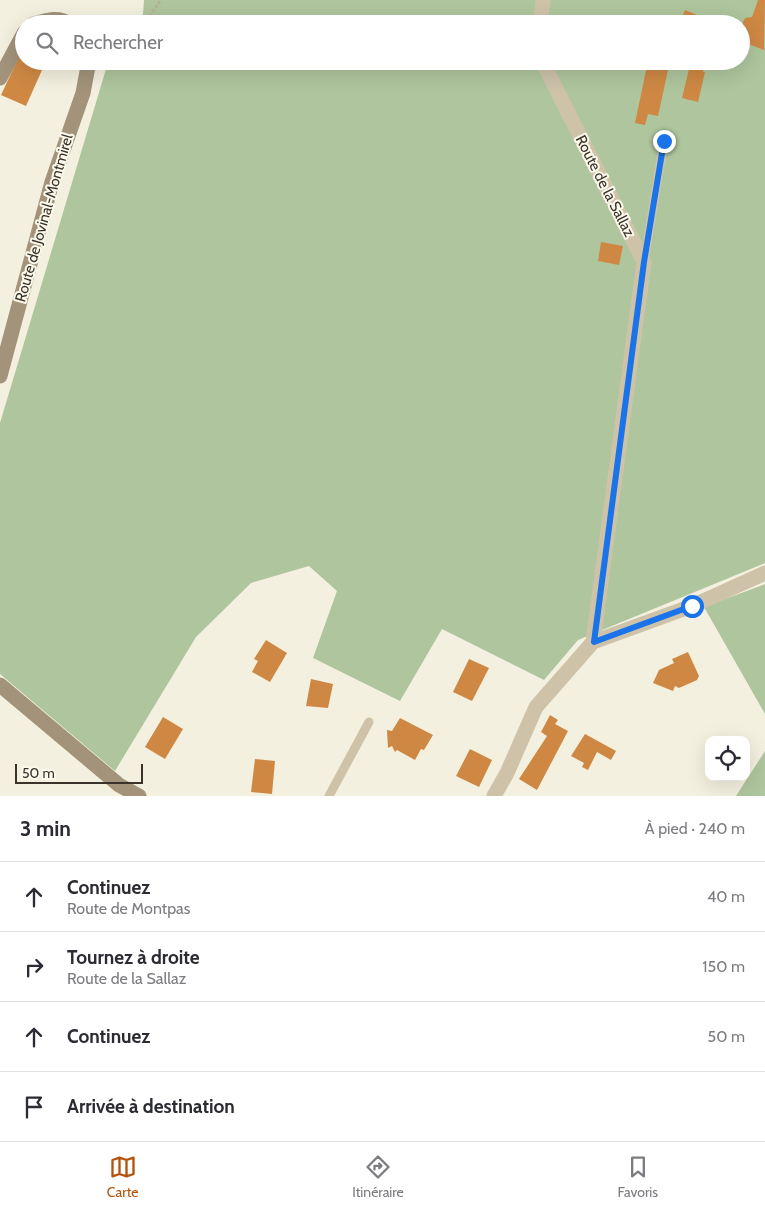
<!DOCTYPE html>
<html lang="fr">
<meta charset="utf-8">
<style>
:root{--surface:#fff;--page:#f2f2f3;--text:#2b2b33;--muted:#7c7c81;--line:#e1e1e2;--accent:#b45309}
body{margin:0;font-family:Cabin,sans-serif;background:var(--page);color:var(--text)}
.controls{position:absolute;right:15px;bottom:15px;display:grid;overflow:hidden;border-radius:10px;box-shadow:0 5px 20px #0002}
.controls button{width:45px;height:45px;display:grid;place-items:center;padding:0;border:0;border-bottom:1px solid var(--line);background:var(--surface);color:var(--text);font:25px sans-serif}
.scale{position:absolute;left:15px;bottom:12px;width:128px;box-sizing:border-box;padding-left:5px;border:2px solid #3b3329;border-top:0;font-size:14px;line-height:18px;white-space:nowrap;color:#3b3329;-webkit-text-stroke:4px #fbf8ec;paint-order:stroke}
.stop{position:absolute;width:15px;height:15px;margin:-11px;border:4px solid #1a73e8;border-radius:50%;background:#fff}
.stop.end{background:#1a73e8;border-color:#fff;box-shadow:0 1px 5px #0008}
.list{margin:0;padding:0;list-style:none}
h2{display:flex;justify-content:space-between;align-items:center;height:65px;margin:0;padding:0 20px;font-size:21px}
h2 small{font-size:16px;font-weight:400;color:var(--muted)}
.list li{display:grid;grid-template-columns:32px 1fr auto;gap:15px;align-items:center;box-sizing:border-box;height:70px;padding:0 20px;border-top:1px solid var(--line)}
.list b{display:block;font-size:19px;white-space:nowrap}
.list p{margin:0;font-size:16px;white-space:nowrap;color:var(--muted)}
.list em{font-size:16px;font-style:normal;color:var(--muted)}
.icon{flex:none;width:28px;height:28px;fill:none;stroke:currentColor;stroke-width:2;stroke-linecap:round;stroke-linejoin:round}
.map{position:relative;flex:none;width:765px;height:796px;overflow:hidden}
.search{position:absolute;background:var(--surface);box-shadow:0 5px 20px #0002;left:15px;right:15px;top:15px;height:55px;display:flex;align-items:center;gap:12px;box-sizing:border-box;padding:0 18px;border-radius:28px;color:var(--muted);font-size:19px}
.sheet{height:345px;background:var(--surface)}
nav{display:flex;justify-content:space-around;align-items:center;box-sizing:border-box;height:70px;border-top:1px solid var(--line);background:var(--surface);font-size:14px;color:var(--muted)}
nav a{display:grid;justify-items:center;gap:2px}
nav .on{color:var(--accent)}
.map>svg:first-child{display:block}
.green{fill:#aec59d}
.building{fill:#ce8844}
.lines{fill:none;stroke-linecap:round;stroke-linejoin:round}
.path{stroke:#baae93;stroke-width:3;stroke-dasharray:2.5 2.5;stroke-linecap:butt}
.lane{stroke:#cec3a9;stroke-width:9}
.street{stroke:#cec3a9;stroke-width:15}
.secondary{stroke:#a2937a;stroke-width:15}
.route{stroke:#1a73e8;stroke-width:6}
.labels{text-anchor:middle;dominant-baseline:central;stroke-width:4;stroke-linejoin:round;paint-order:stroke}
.street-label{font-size:15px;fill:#3b3329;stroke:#fbf8ec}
</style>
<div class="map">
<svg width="765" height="796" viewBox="0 0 765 796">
<rect width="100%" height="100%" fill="#f4f0df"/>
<path class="green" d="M144,0H765V563L578,640L544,680L442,629L400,701L313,658L337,591L309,566L251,583L196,637L115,771L0,674V423L106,69L112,61H741V24H136L143,14Z
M765,584V714L704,607Z
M765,751V796H736Z"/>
<path class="building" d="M758,0H765L764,50L743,42L747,31L741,27L745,18L752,17Z
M685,10L697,15L694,24L680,22Z
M24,46V61H46L26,106L1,95Z
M648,61H670L658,116L648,114L645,125L635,123Z
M691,61L705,63L703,72H705L698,102L682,98Z
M601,242L623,246L619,265L598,261Z
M266,640L287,653L270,682L252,672L258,661L254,659Z
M688,652L699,676L697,680L679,688L675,686L673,691L653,683L659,670L674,663L672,659Z
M469,659L489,668L472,701L453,692Z
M311,679L333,684L328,708L306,706Z
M550,715L558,720L555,724L568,731L537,790L519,779L547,736L541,732Z
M163,717L183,729L165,759L145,747Z
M400,718L433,735L424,750L421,749L415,760L397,750L395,752L392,746L388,748L387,730L392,731Z
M585,734L616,751L611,760L597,752L588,770L582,767L584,763L571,756Z
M470,749L492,760L479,787L456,776Z
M255,759L275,761L272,794L251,792Z"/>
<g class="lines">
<path class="path" d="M144,24L161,0"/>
<path class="lane" d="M644,262L664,141
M329,796L369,722"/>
<path class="street" d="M540,24L543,0
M542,61L644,262L593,642
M494,796L507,773L536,707L593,642L692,606L765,573"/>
<path class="secondary" d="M34,24C47,20 58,16 70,24
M0,78L24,33
M0,376L52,182L83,93L89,61
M0,685L119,785L139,796"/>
</g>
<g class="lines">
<path class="route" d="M664,141L644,262L594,642L692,606"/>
</g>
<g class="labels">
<g class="street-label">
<text transform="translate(605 186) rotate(63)">Route de la Sallaz</text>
<text transform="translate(44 218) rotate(-74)">Route de Jovinal-Montmirel</text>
</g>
</g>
</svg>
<div class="controls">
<button><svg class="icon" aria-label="locate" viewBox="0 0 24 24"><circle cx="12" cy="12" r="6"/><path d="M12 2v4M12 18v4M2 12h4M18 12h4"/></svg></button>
</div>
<div class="scale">50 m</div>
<div class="stop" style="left:692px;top:606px"></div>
<div class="stop end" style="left:664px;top:141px"></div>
<div class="search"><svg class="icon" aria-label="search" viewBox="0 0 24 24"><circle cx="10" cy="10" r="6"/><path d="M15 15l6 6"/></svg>Rechercher</div>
</div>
<section class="sheet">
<h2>3 min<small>À pied · 240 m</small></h2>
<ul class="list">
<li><svg class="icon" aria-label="ahead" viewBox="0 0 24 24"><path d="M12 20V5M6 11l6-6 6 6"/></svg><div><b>Continuez</b><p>Route de Montpas</p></div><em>40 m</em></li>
<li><svg class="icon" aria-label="right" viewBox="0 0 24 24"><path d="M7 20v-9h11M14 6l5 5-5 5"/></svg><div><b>Tournez à droite</b><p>Route de la Sallaz</p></div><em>150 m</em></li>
<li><svg class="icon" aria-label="ahead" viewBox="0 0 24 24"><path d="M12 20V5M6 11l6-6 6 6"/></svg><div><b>Continuez</b></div><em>50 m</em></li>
<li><svg class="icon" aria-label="arrive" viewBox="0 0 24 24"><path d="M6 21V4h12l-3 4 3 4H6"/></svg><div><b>Arrivée à destination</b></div></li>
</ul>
</section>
<nav>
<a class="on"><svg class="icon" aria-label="map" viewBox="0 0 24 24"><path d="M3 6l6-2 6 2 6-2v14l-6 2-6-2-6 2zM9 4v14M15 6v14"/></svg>Carte</a>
<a><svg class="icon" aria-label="directions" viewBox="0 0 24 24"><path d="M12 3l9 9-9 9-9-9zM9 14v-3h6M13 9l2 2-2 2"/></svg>Itinéraire</a>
<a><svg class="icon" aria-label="saved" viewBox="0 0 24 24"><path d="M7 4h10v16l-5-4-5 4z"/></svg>Favoris</a>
</nav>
